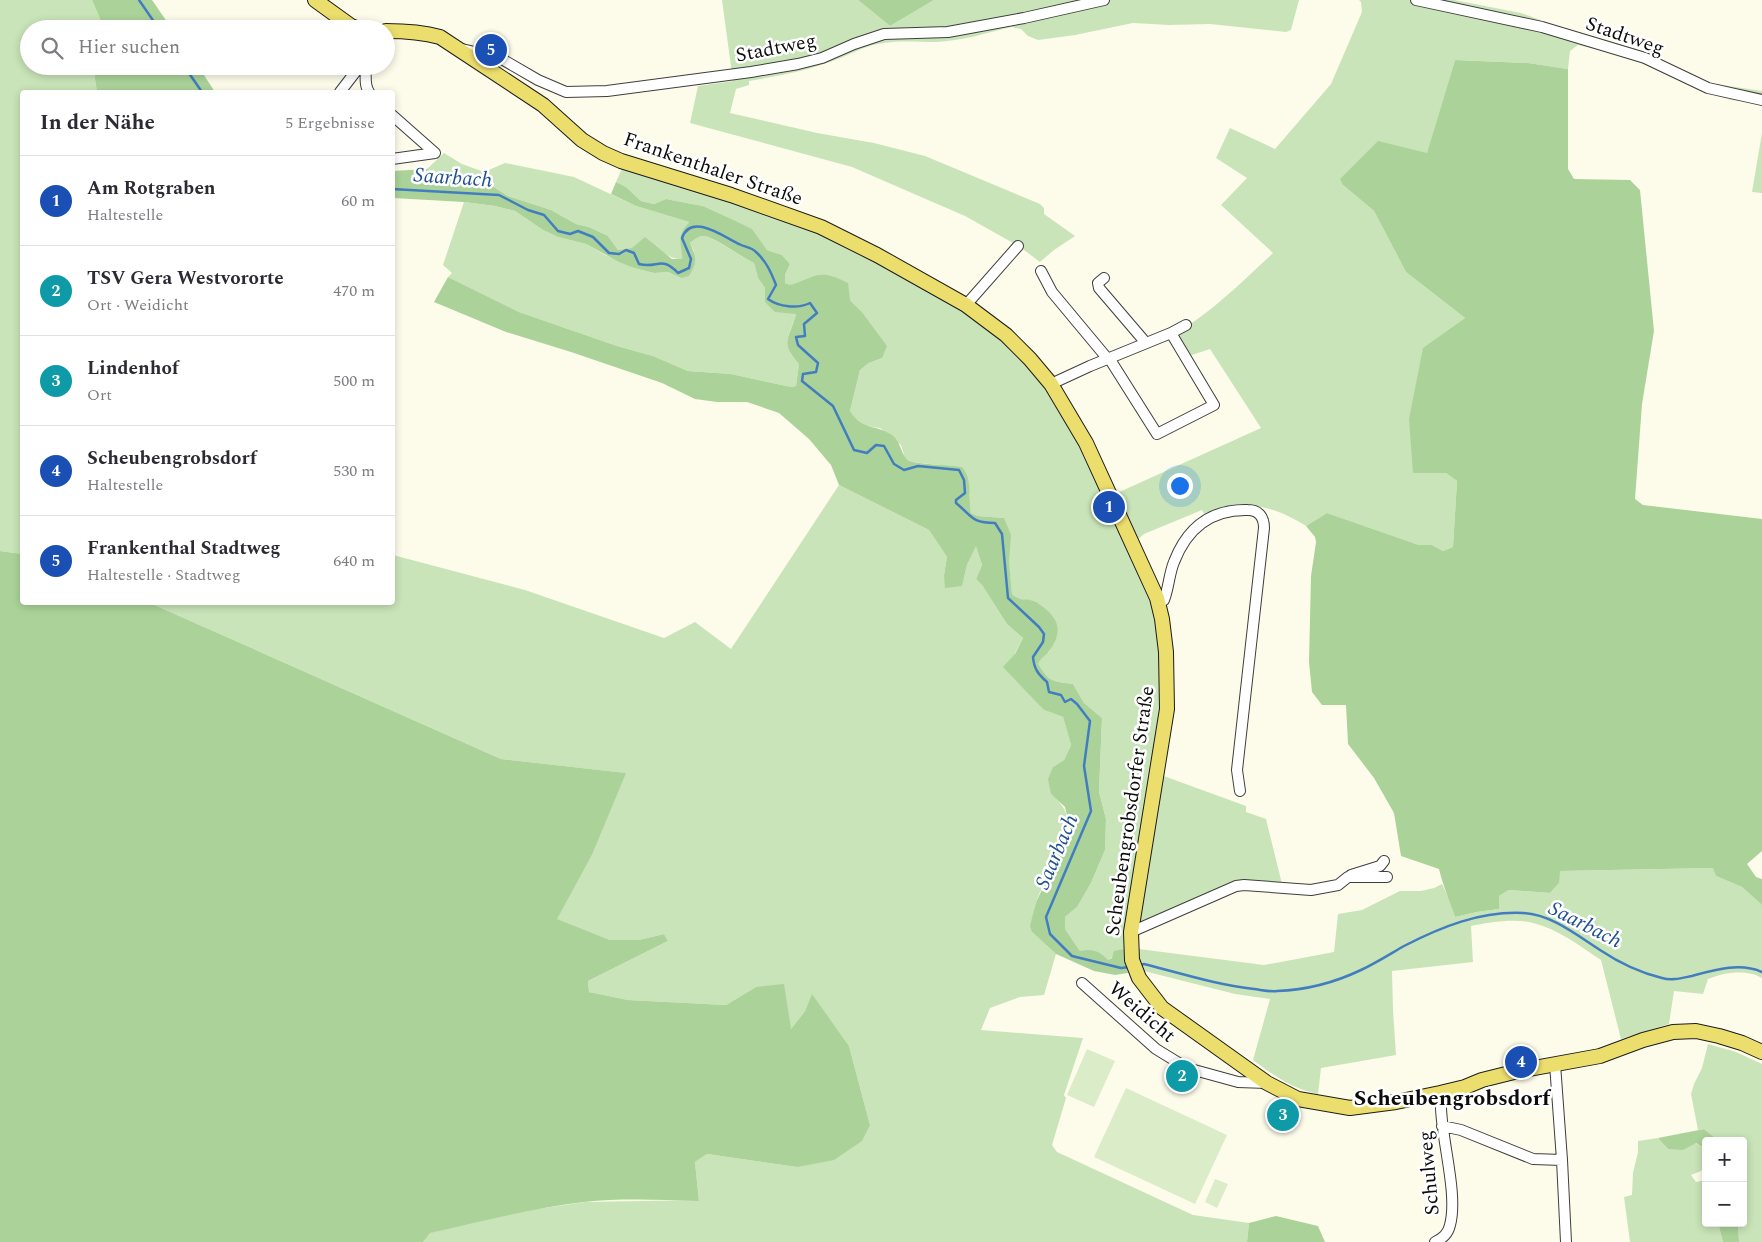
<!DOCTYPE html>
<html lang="de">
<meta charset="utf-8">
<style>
:root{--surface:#fff;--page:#f7f7f7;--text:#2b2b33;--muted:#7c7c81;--line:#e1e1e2;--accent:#1a73e8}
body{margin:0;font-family:Spectral,serif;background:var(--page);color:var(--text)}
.controls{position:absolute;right:15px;bottom:15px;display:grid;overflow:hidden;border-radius:5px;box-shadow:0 2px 8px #0003}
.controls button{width:45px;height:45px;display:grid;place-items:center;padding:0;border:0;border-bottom:1px solid var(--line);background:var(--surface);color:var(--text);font:25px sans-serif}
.you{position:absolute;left:1179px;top:485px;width:18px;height:18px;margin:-12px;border:4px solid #fff;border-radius:50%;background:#1a73e8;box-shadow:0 0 0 8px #1a73e833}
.badge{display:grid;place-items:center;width:32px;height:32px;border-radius:50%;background:var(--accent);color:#fff;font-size:16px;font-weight:700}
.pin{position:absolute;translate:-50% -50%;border:2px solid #fff;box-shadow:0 1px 5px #0006}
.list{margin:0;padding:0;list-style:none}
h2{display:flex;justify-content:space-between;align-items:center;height:65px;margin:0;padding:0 20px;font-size:21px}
h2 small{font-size:16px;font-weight:400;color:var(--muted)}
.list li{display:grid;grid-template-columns:32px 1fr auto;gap:15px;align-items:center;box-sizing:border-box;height:90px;padding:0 20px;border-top:1px solid var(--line)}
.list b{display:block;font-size:19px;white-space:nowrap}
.list p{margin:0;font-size:16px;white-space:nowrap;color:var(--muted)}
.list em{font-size:16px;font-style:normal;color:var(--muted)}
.icon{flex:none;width:28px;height:28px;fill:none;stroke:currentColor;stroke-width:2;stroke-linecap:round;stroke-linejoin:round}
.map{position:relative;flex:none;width:1762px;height:1242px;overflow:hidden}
.search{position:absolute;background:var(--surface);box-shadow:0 2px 8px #0003;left:20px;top:20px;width:375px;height:55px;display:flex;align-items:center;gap:12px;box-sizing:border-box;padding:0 18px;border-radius:28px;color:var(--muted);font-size:19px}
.panel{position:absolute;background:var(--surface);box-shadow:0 2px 8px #0003;left:20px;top:90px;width:375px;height:515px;border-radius:5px}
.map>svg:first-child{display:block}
.green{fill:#c9e4b8}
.forest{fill:#abd399}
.pitch{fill:#dbecc9}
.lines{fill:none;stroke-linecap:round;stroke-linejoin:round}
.stream{stroke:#427dc0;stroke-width:2.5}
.minor-casing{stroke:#3e3e3e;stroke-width:12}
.major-casing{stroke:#1c1c1c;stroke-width:16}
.minor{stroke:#fff;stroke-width:10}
.major{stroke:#ecde6c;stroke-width:14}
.labels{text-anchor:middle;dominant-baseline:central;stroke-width:5;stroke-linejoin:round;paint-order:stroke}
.street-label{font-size:20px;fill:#0b0b0b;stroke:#fff}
.water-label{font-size:21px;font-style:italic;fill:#205091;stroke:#fff}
.quarter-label{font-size:22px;font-weight:bold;fill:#0b0b0b;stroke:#fff}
</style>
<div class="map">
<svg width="1762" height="1242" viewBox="0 0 1762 1242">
<rect width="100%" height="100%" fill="#fdfceb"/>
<path class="green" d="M0,0H92L103,26L102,29H29V66H93L97,92H22V554L0,551Z
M722,0H858L890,26L934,0H1299L1291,30L1286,32L1210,24L1169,25L1133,23L1075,35L1038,40L1028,36L1021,29L1011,27C987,33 961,41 936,42C916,42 898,40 878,44C862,47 850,55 835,60C807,71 778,76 749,81V85L736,89L730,113L817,133L874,143L925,156L1040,204L1044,208V214L1075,236L1054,250L1040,262L1020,247L965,216L852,167L690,123L698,86L733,81Z
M1359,0H1454L1521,13L1551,24L1640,50L1709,83L1762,91V104L1731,100L1703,92L1641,63L1612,53L1578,45L1570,51L1568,69L1528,63L1455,60L1427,154L1343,185L1374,211L1406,272L1465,318L1423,349L1446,473L1457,481L1453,547L1443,551L1432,545H1419L1327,513L1306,526C1288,515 1270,506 1248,506C1234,506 1218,513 1205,516L1202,510L1144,534L1137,540L1169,630L1174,673L1172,715L1161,775L1246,806V812L1266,819L1282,884L1237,882L1138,925L1139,949L1264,965L1334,952L1338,914L1362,910L1400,891H1421L1434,888L1442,884L1450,901L1455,917L1477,912L1499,909V896L1509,890L1550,893L1559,883V871L1714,868L1716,876L1742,887L1762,905V978C1747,969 1724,972 1708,979L1703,994L1674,991L1669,1024L1621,1039L1601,960C1580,946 1558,929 1533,923C1517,918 1488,922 1471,926L1473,962L1392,971L1393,1010L1396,1055L1321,1068L1318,1094C1292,1089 1273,1075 1253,1060L1270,999L1235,994L1144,971L1128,973L1123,949L1108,960L1080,951L1065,929V917L1077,907L1091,883L1105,850L1106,819L1099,792L1102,718L1084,703L1073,684C1052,681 1050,683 1037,664L1040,659L1049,652L1054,642L1035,601L1018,599L1012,594L1004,518L978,516L971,513L969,503L970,495L962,467L910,462L905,458L901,445L880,428L866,426L855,420L850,411L860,370L869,363L882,358L861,311L850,300L800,282L790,286L785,283V273L790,264L782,255L767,250L751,229L734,220L703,206L666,199L654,204L641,201L626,187L616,182L623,166L695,189L820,232L961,308L1002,338L1029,364L1055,401L1079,440L1106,498L1261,428L1210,349L1189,356L1175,334C1212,312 1242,282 1273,253L1221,205L1247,178L1216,158L1230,128L1275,149L1331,84L1362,12L1361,2Z
M1762,133V193L1752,192Z
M444,153L462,164L484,172L505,163L574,177L636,206L689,222C676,242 685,240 682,259C671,259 671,256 663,253C651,248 631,248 618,250L608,236L589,227L576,224L551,210L508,196L489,184L461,182L427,169Z
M464,202L495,206L515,211L543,230L558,237L586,244L605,255L634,268L654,273L668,272L681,278L694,251L690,243C694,240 698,236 704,236C713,237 743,258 754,263L758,278L765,288V302L796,314C789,340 779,341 799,364L796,386L791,387L731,374L688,371L653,356L617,346L519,312L448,277L452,273L443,265Z
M839,485L929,530L947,557L944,575L962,585L967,565L976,545L982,565L976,579L982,585L1007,624L1023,638L1015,653L1044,710L1063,717L1071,745L1064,760L1053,767L1051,794C1092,827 1049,865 1036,902C1033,911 1033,923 1032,932L1056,954L1044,995L1020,997L990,1008L981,1030L1083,1038L1064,1095L1066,1098L1052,1145L1057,1152L1193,1215L1249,1223L1247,1242H423L429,1233L510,1213L585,1202L699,1200L695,1162L707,1154L797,1167L870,1125L849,1046L812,995L805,1011L791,1029L756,987L726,1005L628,1000L589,992L588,981L668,941L664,934L639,940H610L556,919L592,855L625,773L501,759L150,603L392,602L393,555L525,590L664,638L695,622L731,649Z
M1708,1044L1736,1052L1762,1064V1242H1739L1738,1223H1743V1141H1719L1704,1129L1698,1130L1691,1094L1694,1084L1702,1068Z
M1658,1138L1668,1149L1695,1143L1705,1149L1706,1166L1701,1171L1691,1175L1696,1182L1706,1180V1223H1718L1723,1242H1630L1624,1197L1632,1195L1633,1173L1638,1152V1141Z"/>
<path class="forest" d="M92,0H152L172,29H102L103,26Z
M858,0H934L890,26Z
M1455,60L1528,63L1568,69V169L1574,179L1630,180L1640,190L1654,331L1642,404L1635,499L1643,505L1762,519V851L1747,864L1756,877L1762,879V905L1742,887L1716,876L1713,868L1560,871L1559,883L1550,893L1509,890L1499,896V909L1477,912L1455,917C1450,901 1443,886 1439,869L1401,856L1394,813L1374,778L1348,744L1346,705H1322L1312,692L1309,662L1311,576L1316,542L1315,537L1306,526L1327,513L1419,545H1432L1443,551L1453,547L1457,481L1446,473H1413L1409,419L1423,348L1465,318L1406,272L1374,211L1343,185L1340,179L1378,141L1427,153Z
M93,66H198L215,92H97Z
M427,169L461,182L489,184L508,196L551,210L576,224L589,227L608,236L618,250L632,248L645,237L672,259H682C683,251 678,242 682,233C683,229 687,225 689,222L636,206L611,194L616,182L626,187L641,201L654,204L666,199L703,206L734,220L752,229L767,250L782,255L790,264L785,274V283L790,285C818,276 819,268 848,283L850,300L861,311L887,346L882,358L869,363L860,370L850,411C862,431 876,424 892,435C901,441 901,456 909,461C915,464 952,465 962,467C973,479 968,498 971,513L978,516L1004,518L1011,535L1009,562L1012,594C1021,602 1024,598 1034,601C1037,602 1040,605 1043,607C1060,620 1062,632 1050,650C1046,656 1040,658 1038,664C1050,683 1052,681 1073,684L1084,703L1102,718L1099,792L1106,819L1105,850L1091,883L1077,907L1065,917V929L1080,951C1092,948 1100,951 1108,960L1112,958L1114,951L1124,949L1128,973L1115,975L1094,971L1056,954L1032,932L1030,926L1036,902L1065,842L1070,828L1065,807L1051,794L1048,779L1053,767L1064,760L1071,745L1063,717L1044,710L1003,667L1015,654L1023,638L1007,624L982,585L976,579L982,565L976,546L967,565L962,586L945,588L944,575L947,557L929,530L839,485L831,465L809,439L779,413L747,402H717L695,399L662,383L571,352L506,332L434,302L448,277L519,312L617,346L653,356L688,371L731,374L791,387L796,386L799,364C779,341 789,341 796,314L775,312L765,302V288L758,278L754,263C743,258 714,237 704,236C698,236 694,240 690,243C697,258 697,263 689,276L681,278L668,272L654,273L634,268L619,262L586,244L558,237L543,230L515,211L495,206L464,202L393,198L392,171Z
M0,551L22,554V602L150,603L501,759L626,773L592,855L557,919L610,940H639L664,934L668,941L588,981L589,992L628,1000L726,1005L756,987L784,984L791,1029L805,1011L812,994L849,1046L870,1125L862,1141L834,1160L797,1167L707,1154L695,1162L699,1201C661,1200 622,1198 584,1202C531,1208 481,1222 430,1233L423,1242H0Z
M1704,1129L1719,1141H1706V1155L1705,1149L1696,1143L1683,1150L1668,1149L1658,1138Z
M1276,1216L1318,1226L1325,1242H1247L1249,1223Z
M1718,1223H1738L1739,1242H1723Z"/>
<path class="pitch" d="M1087,1049L1115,1061L1094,1107L1067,1095Z
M1126,1088L1227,1135L1195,1204L1094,1157Z
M1215,1179L1228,1184L1217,1208L1205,1202Z"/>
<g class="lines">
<path class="stream" d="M139,0L159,29
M184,66L202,92
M392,189L499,195L528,210L544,215L558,231L570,234L578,231L593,237L609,253L619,254L626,250L634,253L639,264C658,269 661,255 678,273L689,268L691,259L682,238C691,212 724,237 739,244C744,247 752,247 756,252C766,261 771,272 776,285L768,299C779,307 798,309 810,303L817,313L804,324L805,336L796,337L798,345L818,363L816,372L803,374L802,381L833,406L854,450L867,453L876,445L884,446L894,464L904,470L918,466L959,470L964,480L965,493L956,500V503C972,516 971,523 995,523L1002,534L1008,598L1039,627L1044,634L1043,642L1033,657C1034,669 1038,674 1047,682L1049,692L1061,695L1065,702L1071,699L1077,704L1090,721L1084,766L1091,811L1046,917L1050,934L1072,956L1121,968L1130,967
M1140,965L1144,964C1180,973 1217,985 1254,989C1262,990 1270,992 1277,991C1305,990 1336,982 1361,970C1376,963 1390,954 1404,946C1441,927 1480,911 1523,913C1551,914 1578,936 1600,950C1618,962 1641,973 1662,978C1672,981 1682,978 1692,976C1714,970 1740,962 1762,972"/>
<g class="minor-casing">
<path id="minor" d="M1416,0L1542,27L1645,58L1708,88L1762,100
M462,49L500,58L538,80L566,92L607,91L751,72L798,64L822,58L854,44L884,34L948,32L1024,18L1104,0
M366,66C366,75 364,85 369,92
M340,92L360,66
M392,115L435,153
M392,159L435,153
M1041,271L1052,292L1107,358
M1104,278L1098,283L1099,288L1146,343
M966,305L1018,246
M1109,358L1157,434L1214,405L1171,333
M1051,384L1090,366L1171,333L1186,325
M1159,604L1164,600C1169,587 1169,574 1174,562C1187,528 1211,509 1248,510C1259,510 1264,517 1264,528L1237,770L1240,791
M1351,875L1380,866L1384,861
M1131,932L1236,886L1244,885L1311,890L1338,885L1348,877H1387
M1082,983L1156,1049L1187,1068L1238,1082L1267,1083
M1555,1064L1562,1160L1566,1242
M1442,1126L1461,1130L1533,1159L1562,1160
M1435,1242C1443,1238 1448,1234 1450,1225C1457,1199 1446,1156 1443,1128C1441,1117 1441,1105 1440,1093"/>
</g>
<g class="major-casing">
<path id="major" d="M315,0L351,26L359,29
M386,31C405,31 422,32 440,37L543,105L582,140L603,153L621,161L731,195L821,227L877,255L966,305L1006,335L1030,359L1051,384L1086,443L1157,598L1162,619L1166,652L1167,709L1131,932L1132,960L1139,978L1162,1008L1267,1083L1298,1099L1350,1108L1396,1102L1440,1093L1465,1087L1482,1080L1518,1071L1600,1056L1643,1040L1673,1032L1696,1031L1719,1036L1742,1043L1762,1052"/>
</g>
<use href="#minor" class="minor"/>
<use href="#major" class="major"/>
</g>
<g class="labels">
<g class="street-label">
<text transform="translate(1625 36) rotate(19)">Stadtweg</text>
<text transform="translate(776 48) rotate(-11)">Stadtweg</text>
<text transform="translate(713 169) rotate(19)">Frankenthaler Straße</text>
<text transform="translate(1130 811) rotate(-82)">Scheubengrobsdorfer Straße</text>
<text transform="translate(1142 1012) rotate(41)">Weidicht</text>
<text transform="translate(1429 1173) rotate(-95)">Schulweg</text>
</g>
<g class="water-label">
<text transform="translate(453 178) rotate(4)">Saarbach</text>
<text transform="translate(1057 852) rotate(-67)">Saarbach</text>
<text transform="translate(1585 925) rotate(27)">Saarbach</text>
</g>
<g class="quarter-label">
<text x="1452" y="1098">Scheubengrobsdorf</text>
</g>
</g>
</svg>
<div class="controls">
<button>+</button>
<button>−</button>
</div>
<div class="you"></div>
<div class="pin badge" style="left:1109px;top:507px;background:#1a4fb4">1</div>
<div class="pin badge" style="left:1182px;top:1076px;background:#0f9aa8">2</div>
<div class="pin badge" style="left:1283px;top:1115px;background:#0f9aa8">3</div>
<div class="pin badge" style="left:1521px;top:1062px;background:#1a4fb4">4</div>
<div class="pin badge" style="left:491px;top:50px;background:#1a4fb4">5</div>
<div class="search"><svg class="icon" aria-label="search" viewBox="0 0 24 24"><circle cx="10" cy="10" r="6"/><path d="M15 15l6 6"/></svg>Hier suchen</div>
<section class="panel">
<h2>In der Nähe<small>5 Ergebnisse</small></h2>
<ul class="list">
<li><span class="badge" style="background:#1a4fb4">1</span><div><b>Am Rotgraben</b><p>Haltestelle</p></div><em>60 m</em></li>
<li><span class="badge" style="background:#0f9aa8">2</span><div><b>TSV Gera Westvororte</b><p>Ort · Weidicht</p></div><em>470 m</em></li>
<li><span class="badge" style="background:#0f9aa8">3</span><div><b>Lindenhof</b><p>Ort</p></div><em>500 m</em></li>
<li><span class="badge" style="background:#1a4fb4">4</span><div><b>Scheubengrobsdorf</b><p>Haltestelle</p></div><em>530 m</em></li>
<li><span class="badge" style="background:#1a4fb4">5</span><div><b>Frankenthal Stadtweg</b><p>Haltestelle · Stadtweg</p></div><em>640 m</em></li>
</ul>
</section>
</div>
